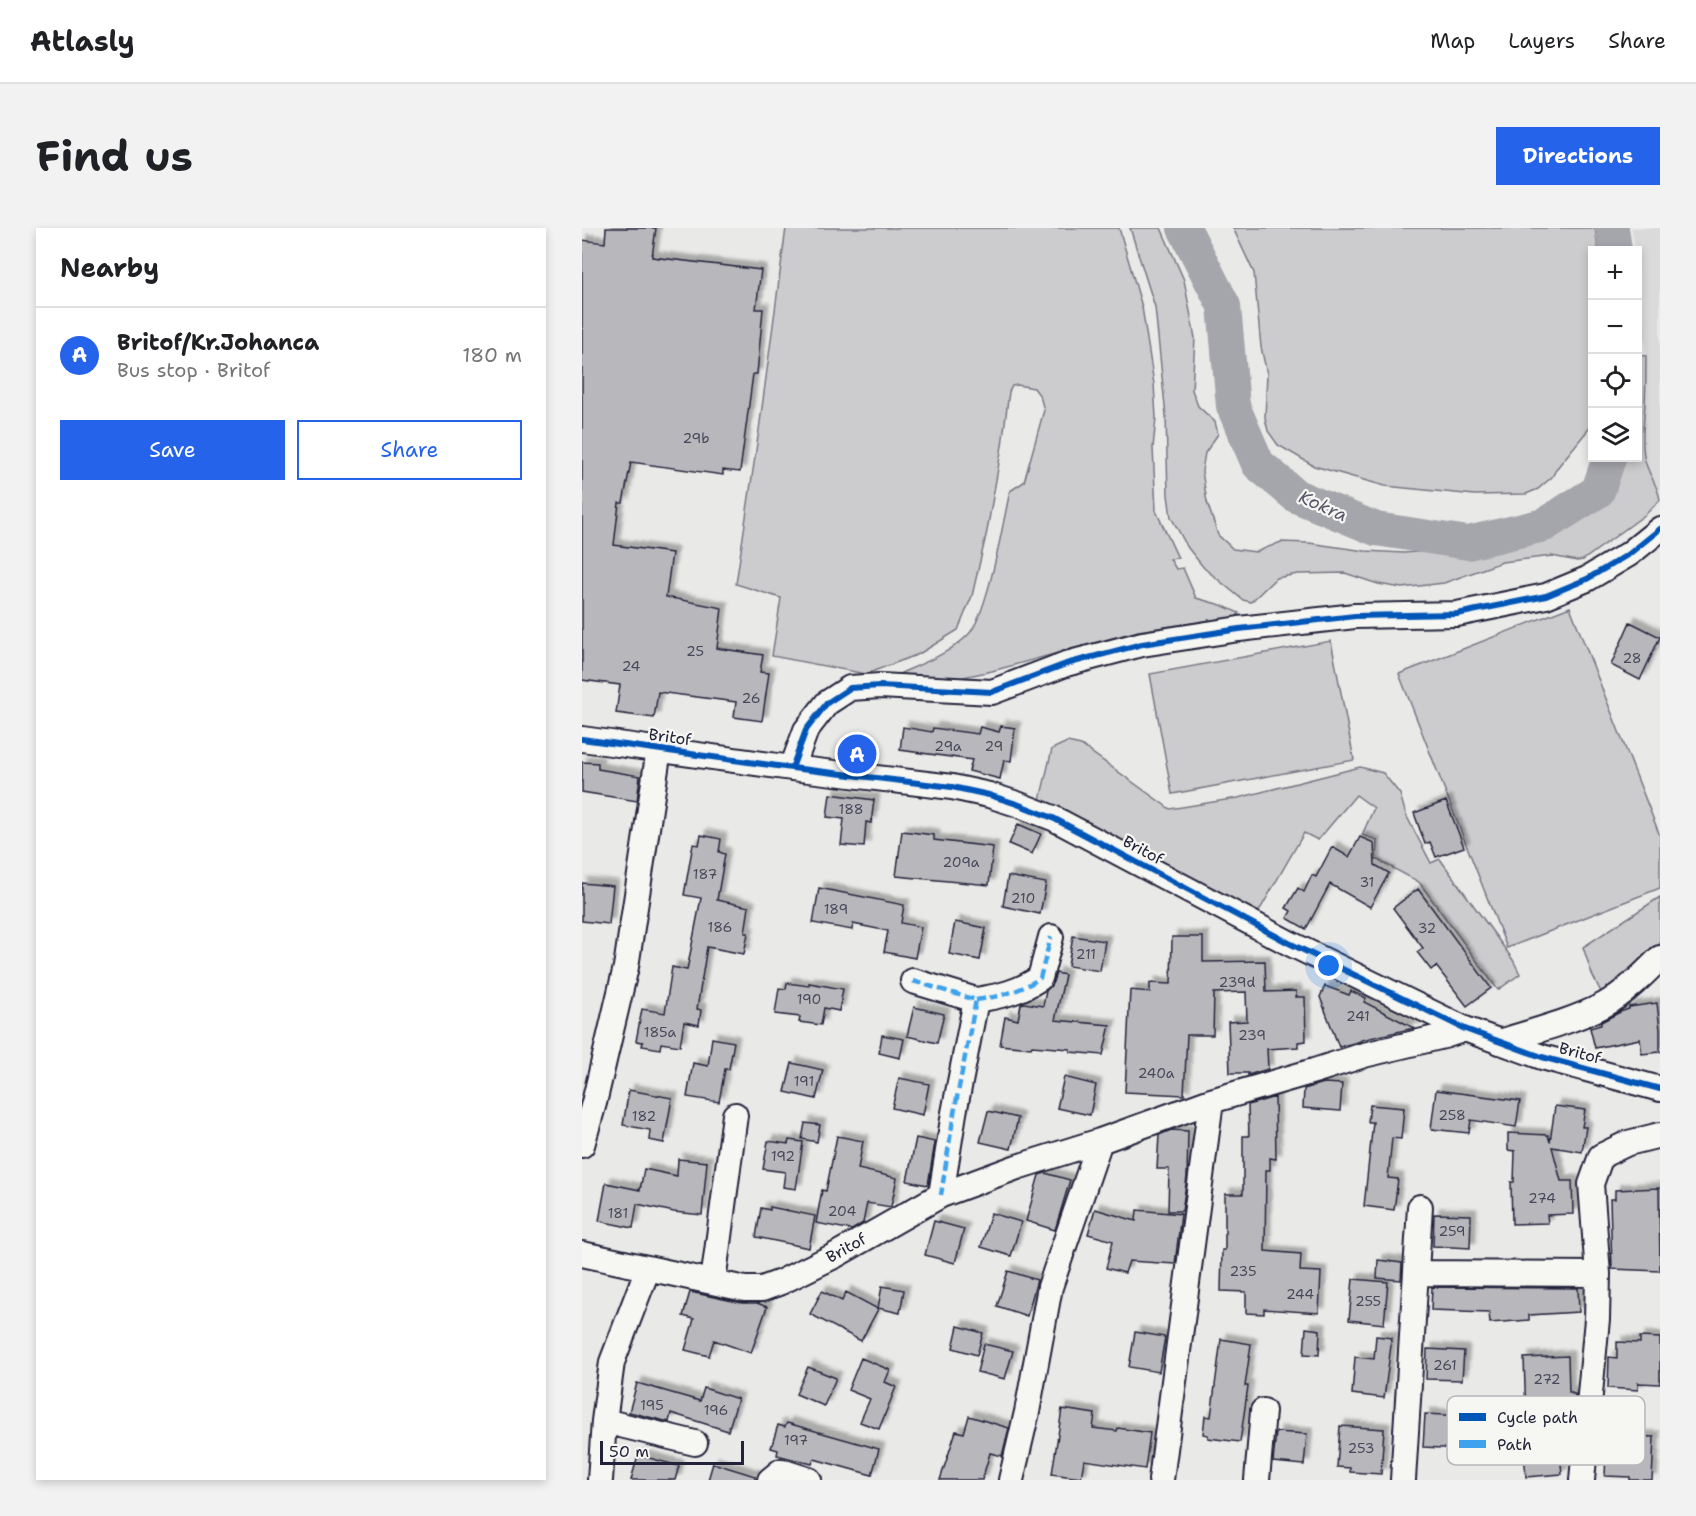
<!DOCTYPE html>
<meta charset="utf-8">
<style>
:root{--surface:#fff;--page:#f2f2f2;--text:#202124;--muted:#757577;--line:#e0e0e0;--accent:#2563eb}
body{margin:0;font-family:"Shantell Sans",sans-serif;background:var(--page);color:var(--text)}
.controls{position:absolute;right:18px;top:18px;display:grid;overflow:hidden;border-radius:0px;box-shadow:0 3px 9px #0003}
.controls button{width:54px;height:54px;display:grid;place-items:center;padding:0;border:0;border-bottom:2px solid var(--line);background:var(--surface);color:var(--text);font:30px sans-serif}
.scale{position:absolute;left:18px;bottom:15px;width:144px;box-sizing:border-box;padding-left:6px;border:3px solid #22223b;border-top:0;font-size:16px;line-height:21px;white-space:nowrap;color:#22223b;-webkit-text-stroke:4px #f6f6f2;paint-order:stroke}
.you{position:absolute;left:747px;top:738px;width:21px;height:21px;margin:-15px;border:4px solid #fff;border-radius:50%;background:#1a73e8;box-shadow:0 0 0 9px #1a73e833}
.badge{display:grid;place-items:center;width:39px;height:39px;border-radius:50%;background:var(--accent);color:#fff;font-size:20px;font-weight:700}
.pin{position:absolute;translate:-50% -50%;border:3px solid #fff;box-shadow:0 2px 6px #0006}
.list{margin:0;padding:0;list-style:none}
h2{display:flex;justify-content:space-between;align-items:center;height:78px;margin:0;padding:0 24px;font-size:26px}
h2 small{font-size:20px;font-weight:400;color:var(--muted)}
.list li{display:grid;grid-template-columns:39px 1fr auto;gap:18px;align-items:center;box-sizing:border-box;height:96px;padding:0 24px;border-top:2px solid var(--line)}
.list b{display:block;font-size:22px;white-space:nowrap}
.list p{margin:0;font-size:20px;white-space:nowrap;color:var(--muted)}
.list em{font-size:20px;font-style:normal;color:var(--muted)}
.actions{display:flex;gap:12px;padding:18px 24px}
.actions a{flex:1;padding:14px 0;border:2px solid var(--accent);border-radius:0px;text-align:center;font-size:21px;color:var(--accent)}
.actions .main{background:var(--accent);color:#fff}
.icon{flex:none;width:33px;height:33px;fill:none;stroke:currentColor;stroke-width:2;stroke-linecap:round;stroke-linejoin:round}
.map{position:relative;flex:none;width:1078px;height:1252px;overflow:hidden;border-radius:0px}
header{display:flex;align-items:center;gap:36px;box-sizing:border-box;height:84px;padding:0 30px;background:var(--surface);border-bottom:2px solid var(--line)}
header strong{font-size:28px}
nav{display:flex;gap:33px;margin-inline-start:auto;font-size:21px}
.intro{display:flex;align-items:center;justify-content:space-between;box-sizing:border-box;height:144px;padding:0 36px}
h1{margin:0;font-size:42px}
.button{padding:15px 27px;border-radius:0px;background:var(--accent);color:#fff;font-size:21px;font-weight:700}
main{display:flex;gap:36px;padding:0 36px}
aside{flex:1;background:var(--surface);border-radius:0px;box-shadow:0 3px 9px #0003}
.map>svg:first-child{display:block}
.built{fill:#dadada}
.green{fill:#ccccce;stroke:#777784;stroke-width:1.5}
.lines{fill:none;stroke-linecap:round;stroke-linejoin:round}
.river{stroke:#a5a5ac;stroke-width:34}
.building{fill:#b8b8bc;stroke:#22223b;stroke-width:1.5;filter:url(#shadow)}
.minor-casing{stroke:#22223b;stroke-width:28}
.minor{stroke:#f6f6f2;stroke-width:24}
.quiet{stroke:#3ea2ec;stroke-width:4.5;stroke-dasharray:9 4.5;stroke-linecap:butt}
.cycleway-casing{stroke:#f6f6f2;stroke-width:10}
.cycleway{stroke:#0057b8;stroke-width:6}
.labels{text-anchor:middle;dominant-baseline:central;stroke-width:4.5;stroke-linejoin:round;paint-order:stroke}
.number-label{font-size:14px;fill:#48485b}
.street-label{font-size:16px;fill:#22223b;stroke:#f6f6f2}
.water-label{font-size:18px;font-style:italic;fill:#565668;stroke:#f6f6f2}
.key{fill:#f6f6f2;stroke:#b6b6bb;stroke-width:1.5}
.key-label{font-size:16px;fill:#22223b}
</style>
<header>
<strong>Atlasly</strong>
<nav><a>Map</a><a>Layers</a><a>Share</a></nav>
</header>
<div class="intro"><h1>Find us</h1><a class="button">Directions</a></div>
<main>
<aside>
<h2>Nearby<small></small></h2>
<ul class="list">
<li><span class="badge">A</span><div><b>Britof/Kr.Johanca</b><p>Bus stop · Britof</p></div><em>180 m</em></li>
</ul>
<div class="actions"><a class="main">Save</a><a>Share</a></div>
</aside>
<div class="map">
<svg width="1078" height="1252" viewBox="0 0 1078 1252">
<defs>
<filter id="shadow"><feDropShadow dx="5.5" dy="-5.5" stdDeviation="1.5" flood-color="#0004"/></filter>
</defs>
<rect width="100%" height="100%" fill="#e9e9e7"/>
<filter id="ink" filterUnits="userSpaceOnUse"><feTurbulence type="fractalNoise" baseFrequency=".0167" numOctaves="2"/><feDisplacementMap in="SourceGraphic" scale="12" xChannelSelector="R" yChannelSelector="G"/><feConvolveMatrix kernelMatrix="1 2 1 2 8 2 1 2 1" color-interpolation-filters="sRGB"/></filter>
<g filter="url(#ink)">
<path class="built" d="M1050,0H1078V269L1068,249L1062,230L1060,204L1063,176L1064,128L1062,90L1056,42V22H1053Z"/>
<path class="green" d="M204,0H537L560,79L572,156L574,190L571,220L574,283L596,330L588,331L594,341L601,340L614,370L639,377L657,385L652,393L631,392L556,403L410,443L367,452L310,449C336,437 366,427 386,407C406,387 421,294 428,263L442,254L462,182L458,168L452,160L435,157L430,158L427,164L420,218L405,303L390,368L376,402L337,426L284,446L190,428L199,370L154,356L177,202Z
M548,0H579L602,52L613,110L610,162L616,178L633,194L636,206L623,225L620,243L625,274L636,307L651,321L674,324L699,314L727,315L783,323L822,325L868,321L916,310L959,298L1001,280L1023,263L1036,243L1038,230H1056V127L1064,128C1064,144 1064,160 1063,176C1062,193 1059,210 1062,228C1064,244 1076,256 1078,272L1064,286L1001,332L995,333L970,328L920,334L862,355L820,360L796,356L763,345L716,346L694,350L669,374L661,372L622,340L606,320L589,289L586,267L584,188L573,79Z
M651,0H1013L1016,22H1011L1010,197L975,240L970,249L956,261L944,266L893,267L803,258L732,238L696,217L686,203L683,190L685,146L679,119L672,45Z
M988,379L1078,608V660L925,720L817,446Z
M749,413L772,532L590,566L568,446Z
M485,514L499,517L588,581L656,570L778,539L801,545L818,566L824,587L849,635L858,631L931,732L938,746L916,762L837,654L794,631L795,612L780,607L792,580L774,567L736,612L722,605L676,685L496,589L458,572L470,521Z
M1078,669V720L1021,768L1010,746L1001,719Z"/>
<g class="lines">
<path class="river" d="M602,0L642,78L651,178L676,236L714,268L794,301L886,315L962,297L1016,263L1027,230
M1030,0L1033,22"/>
</g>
<path class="building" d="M24,0H74L70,29L179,42L174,81H181L175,146H171L158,244L141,242V247L49,234L41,275H37L32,317L90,325L84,369L140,380L135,420L181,427L178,444L187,445L180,493L152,489L154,474L76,464L72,490L34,485L38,457L0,452V12L23,15Z
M1048,394L1078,409L1058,452L1029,437Z
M419,498L433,500L429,533L422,532L418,551L387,543L390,532L318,522L321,499L350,504L351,500L396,506L398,499L417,504Z
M0,534L16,535V541L58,548L55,573L0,564Z
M248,566L292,572L289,595L284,594L282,619L259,617L262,591L245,589Z
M864,573L882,619L854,629L848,614L843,616L832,585Z
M436,596L459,606L450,626L427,616Z
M320,603L352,607V612L411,619L407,657L314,648Z
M119,607L139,611L137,624L143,626L135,672L167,679L163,705H166L162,726L125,719L115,781L119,782L117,797L102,794L98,818L79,815L78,821L60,818L61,814L54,813L60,781L83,785L90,739L105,742L119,670L102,667L111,616L117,617Z
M778,609L792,615L793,637L807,645L788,679L748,656L724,701L705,690L709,683L704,680L716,660L722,664L730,647L734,649L750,619L767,629Z
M426,648L464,655L458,686L421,678Z
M0,655L31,658L27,696L0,693Z
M237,660L322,677L319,695L339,699L333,730L302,724L306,703L271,696L270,702L231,695Z
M836,661L909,760L885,778L854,738L849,742L835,724L841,720L811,680Z
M373,694L404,700L398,732L367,726Z
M491,708L523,713L518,743L486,738Z
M590,709H621V734L683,733L684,764L714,763V769H723L724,813L716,814V819L685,821L686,841L666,847V845H648L646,794L665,793L664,764L632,765L631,807H605L602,867L543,864L548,762L568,764V755L589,756Z
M474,745L483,747L473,792L528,797L521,827L488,824V821L450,818L449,820L418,817L423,789L436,792L439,776L442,775L461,778L464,763L471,754Z
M205,755L227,758V755L261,761L257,783L242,780L239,797L217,794L218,789L193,786L197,760L204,761Z
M743,758L767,767L769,763L784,770L782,774L832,800L779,812V813L757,819L738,769Z
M1075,775L1078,802V824L1060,826L1058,811L1013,820L1008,800L1019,797V794L1038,784L1047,781V779Z
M332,779L362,786L355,815L325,808Z
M300,807L322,811L318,830L297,825Z
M130,810L152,814L147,841H143L137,874L105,869L111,835L126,838Z
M210,835L241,842L234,871L203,864Z
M482,849L514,857L508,887L475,880Z
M317,850L347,856L341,887L310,880Z
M742,855L760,856L758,883L721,880L722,861Z
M47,862L90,870L82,915L67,912L68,902L41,897Z
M854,862L938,873L934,899L889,892L887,905L849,901Z
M693,869L694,931L688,930V942H684L683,1023L719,1026L718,1043L739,1044L737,1085L682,1081V1086L664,1085V1064L639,1063L640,1022H643V966H661V908H667L666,877Z
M788,877L822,880L819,911L810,910L806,950L816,951L812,982L782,978L791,894H786Z
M973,878L1003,882L1000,899H1004L1000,924L970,919L979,953H990L991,986L965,987L966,995L930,996L929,954H932L933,923L926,922V905L966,907L968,914Z
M406,883L436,890L429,921L398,914Z
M223,895L238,897L235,914L220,911Z
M589,902L606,903L605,949L600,983H586L587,941H575L577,907Z
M255,908L281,913L276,941L315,950L309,979L285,975L281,995L270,1002L234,995L240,962L244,963Z
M334,910L353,914L346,957L325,953Z
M207,912L221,914L214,961L201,959L203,944L181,941L186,913L206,916Z
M96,931L125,934L120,987L92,984L55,976L51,1000L17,993L24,955L58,962L62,941L95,948Z
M463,945L488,952L473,1002L444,993L457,947Z
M1077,960L1078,1043L1030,1041L1028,971H1033V962Z
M188,979L233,988L227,1020L174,1009L179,980L188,982Z
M513,981L554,993L555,982L599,986L593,1036L547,1033L543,1045L524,1040L531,1013L506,1006Z
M409,985L439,994L429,1028L399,1019Z
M852,986L889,987L888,1020L851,1018Z
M352,993L382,1001L373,1035L343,1027Z
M796,1032L820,1035L819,1052L795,1050Z
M426,1043L455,1052L445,1088L415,1078Z
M771,1051L806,1054L802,1096L767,1092Z
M300,1058L322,1062L318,1085L296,1080Z
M850,1059L996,1060L997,1084L947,1087V1092L908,1095L907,1084L849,1082Z
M240,1063L260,1073L264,1064L296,1081L279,1113L228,1086Z
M108,1064L160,1075H175L185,1079L169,1125L132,1112L127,1128L103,1122L112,1091L101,1088Z
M376,1098L401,1105L395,1127L371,1120Z
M724,1100L738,1102L737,1127L722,1126Z
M553,1104L583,1109L577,1144L547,1139Z
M794,1108L810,1110L802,1170L770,1166L773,1129L792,1131Z
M1058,1109L1078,1110V1156L1056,1155V1162L1026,1160L1027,1129L1035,1130V1114L1058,1115Z
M639,1111L669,1116L663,1158H666L658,1214L626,1210V1207L621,1206L623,1188L629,1189Z
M402,1116L431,1123L423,1151L395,1144Z
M845,1121L882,1123L880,1152L844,1151Z
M986,1128L987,1164H990V1166H993V1175L990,1194L975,1195L980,1246L944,1249L940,1202H907V1187L944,1188L942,1130Z
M279,1130L308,1142L303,1154L314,1159L297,1201L278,1194L288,1171L266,1162Z
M226,1139L254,1150L242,1178L214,1166Z
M55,1155L118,1173L122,1160L156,1171L146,1203L89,1185L87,1194L47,1184Z
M480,1181L513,1186L511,1200L535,1203L536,1200L568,1205L563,1241L502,1232L499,1250L470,1246Z
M843,1186L881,1188L879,1221L841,1219Z
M387,1188L427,1200L420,1228L408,1225L400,1252H358L374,1203L382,1205Z
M205,1195L297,1221L290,1247L232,1231L230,1236L195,1227L196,1222L189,1220L196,1197L203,1199Z
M758,1198L802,1201L799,1246L768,1244V1240L755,1239Z
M694,1204L725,1206L722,1237L691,1234Z
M1049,1208L1072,1209L1070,1252H1048V1249L1023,1248L1024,1224L1048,1225Z
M56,1227L97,1238L93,1252H49Z
M131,1235L173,1248V1252H126Z"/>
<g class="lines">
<g class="minor-casing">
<path id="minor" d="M0,511L210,540L370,559L407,567L435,576L471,590L707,715L883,801L960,829L1078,861
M210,540L224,502L245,475L268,460L298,458L410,464L484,436L560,416L657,401L773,388L875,386L964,368L1005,351L1047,326L1078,301
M331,753L394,772L372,885L359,967
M394,772C419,768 437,764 458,750L469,709
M917,814C952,803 989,794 1022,777C1042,766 1062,746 1078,730
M0,917L12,875L44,739L77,521
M0,1026L163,1061H180L199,1054L252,1028L359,967L435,939L518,913
M835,1045L1016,1046
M131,1054L153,887
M22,1193L30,1134L66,1040
M18,1252L22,1193L113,1215
M188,1252L199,1243L227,1252
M429,1252L445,1184L468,1059L518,913L629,873L732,843L782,827L862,808L883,801
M579,1252L629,873
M675,1252L681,1183
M821,1252L838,979
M1000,1252L1015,1091L1016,1046L1009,956L1019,928L1046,915L1078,907"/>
</g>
<use href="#minor" class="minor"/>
<path class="quiet" d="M331,753L394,772L372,885L359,967
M394,772C419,768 437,764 458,750L469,709"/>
<g class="cycleway-casing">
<path id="cycleway" d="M0,511L210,540L370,559L407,567L435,576L471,590L707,715L883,801L960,829L1078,861
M210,540L224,502L245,475L268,460L298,458L410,464L484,436L560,416L657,401L773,388L875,386L964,368L1005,351L1047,326L1078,301"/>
</g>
<use href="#cycleway" class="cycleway"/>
</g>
</g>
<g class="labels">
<g class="number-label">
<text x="114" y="210">29b</text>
<text x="113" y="423">25</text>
<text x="1050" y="430">28</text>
<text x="49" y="438">24</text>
<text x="169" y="470">26</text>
<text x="366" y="518">29a</text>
<text x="412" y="518">29</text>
<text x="269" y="581">188</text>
<text x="379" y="634">209a</text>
<text x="123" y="646">187</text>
<text x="785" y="654">31</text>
<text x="441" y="670">210</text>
<text x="254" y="681">189</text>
<text x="138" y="699">186</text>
<text x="845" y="700">32</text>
<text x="504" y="726">211</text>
<text x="655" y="754">239d</text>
<text x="227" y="771">190</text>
<text x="776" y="788">241</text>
<text x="78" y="804">185a</text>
<text x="670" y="807">239</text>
<text x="574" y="845">240a</text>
<text x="222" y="853">191</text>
<text x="870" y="887">258</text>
<text x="62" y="888">182</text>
<text x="201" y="928">192</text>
<text x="960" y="970">274</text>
<text x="260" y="983">204</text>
<text x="36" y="985">181</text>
<text x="870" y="1003">259</text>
<text x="661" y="1043">235</text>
<text x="718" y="1066">244</text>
<text x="786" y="1073">255</text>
<text x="863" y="1137">261</text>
<text x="965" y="1151">272</text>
<text x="70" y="1177">195</text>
<text x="134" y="1182">196</text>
<text x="214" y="1212">197</text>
<text x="779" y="1220">253</text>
</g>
<g class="street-label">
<text transform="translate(88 509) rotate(8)">Britof</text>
<text transform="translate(561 622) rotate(28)">Britof</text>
<text transform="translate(998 825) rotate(15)">Britof</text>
<text transform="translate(264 1020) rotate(-29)">Britof</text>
</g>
<g class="water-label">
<text transform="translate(741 278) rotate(24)">Kokra</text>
</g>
</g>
<rect x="865" y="1168" width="198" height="69" rx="9" class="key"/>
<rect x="877" y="1185" width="27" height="8" fill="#0057b8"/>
<rect x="877" y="1212" width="27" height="8" fill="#3ea2ec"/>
<g class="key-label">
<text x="915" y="1195">Cycle path</text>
<text x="915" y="1222">Path</text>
</g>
</svg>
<div class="controls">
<button>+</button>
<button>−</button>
<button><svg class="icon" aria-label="locate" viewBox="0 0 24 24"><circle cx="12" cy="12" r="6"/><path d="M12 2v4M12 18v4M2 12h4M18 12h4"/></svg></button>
<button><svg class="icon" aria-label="layers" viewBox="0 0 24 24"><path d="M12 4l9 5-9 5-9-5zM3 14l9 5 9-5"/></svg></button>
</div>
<div class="scale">50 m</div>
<div class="you"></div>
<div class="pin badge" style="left:275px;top:526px">A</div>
</div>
</main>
